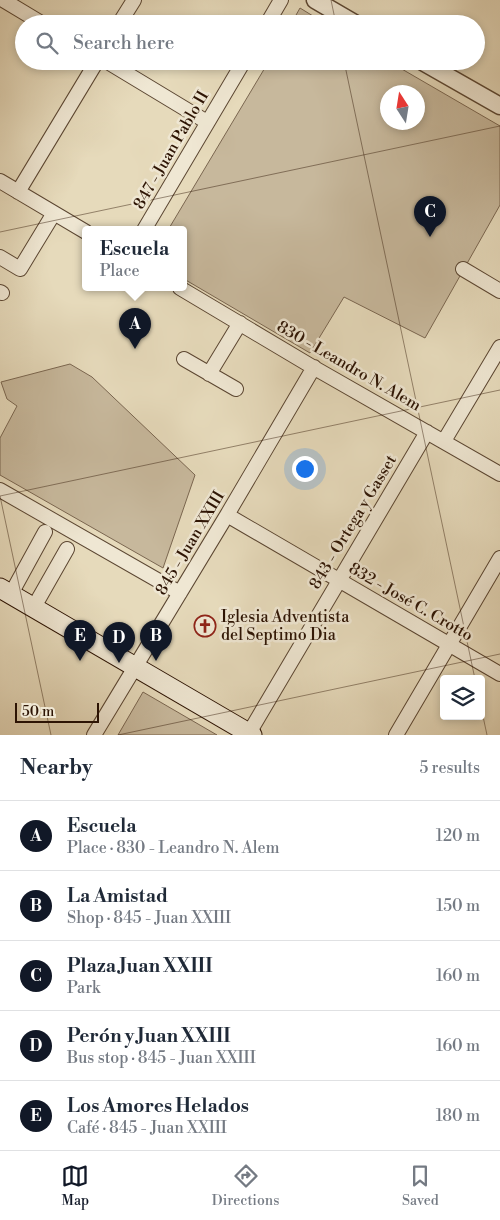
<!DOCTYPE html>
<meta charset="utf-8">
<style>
:root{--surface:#fff;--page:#f6f6f7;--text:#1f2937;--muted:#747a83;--line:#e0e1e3;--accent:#111827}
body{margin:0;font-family:"Libre Bodoni",serif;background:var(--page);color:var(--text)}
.controls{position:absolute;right:15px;bottom:15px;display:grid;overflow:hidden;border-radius:5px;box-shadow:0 2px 8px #0003}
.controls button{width:45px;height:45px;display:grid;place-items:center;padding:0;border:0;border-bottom:1px solid var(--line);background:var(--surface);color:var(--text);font:25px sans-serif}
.compass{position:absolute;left:380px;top:85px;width:45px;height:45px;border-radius:50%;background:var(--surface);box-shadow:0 2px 8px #0003;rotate:348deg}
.scale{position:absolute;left:15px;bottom:12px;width:84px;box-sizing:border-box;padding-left:5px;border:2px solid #2d1404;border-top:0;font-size:14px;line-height:18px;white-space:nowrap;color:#2d1404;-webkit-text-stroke:4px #efe7d3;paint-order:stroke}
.you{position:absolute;left:304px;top:468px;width:18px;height:18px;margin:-12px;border:4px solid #fff;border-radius:50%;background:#1a73e8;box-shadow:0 0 0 8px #1a73e833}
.badge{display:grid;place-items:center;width:32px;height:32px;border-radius:50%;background:var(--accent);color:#fff;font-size:16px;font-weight:700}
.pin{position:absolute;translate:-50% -41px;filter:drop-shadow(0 1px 2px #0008)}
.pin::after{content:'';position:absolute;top:26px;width:18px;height:15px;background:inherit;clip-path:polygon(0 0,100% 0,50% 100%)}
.popup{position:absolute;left:82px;top:226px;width:105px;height:65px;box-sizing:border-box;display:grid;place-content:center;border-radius:5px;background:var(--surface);filter:drop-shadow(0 1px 4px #0005);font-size:16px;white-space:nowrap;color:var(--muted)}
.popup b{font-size:19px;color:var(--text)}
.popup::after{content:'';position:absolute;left:50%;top:100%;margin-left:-10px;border:10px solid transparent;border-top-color:var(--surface)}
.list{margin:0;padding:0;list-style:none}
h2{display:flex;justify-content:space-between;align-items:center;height:65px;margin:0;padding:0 20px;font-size:21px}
h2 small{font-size:16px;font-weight:400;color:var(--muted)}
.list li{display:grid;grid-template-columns:32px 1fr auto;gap:15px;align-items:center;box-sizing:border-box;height:70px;padding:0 20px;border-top:1px solid var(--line)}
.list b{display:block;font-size:19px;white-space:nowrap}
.list p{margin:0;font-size:16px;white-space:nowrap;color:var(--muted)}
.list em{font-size:16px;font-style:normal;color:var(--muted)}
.icon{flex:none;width:28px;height:28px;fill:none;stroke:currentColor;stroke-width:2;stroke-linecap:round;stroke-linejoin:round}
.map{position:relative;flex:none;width:500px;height:735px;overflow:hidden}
.search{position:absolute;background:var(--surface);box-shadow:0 2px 8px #0003;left:15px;right:15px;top:15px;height:55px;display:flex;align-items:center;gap:12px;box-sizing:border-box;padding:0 18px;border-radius:28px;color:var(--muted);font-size:19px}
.sheet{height:415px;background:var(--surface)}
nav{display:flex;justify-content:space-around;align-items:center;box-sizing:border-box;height:70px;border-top:1px solid var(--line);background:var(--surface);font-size:14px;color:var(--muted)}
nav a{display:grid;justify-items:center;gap:2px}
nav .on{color:var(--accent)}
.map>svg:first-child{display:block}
.green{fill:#c7b89c;stroke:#7a6650;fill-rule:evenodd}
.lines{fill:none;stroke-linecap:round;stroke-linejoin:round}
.minor-casing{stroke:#5b4632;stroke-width:16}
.tertiary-casing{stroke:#5b4632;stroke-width:19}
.secondary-casing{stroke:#2d1404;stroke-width:21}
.minor{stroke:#efe7d3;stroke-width:14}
.tertiary{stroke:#efe7d3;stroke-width:16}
.secondary{stroke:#efe7d3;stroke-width:19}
.ticks{fill:none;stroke:#2d1404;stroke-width:1;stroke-opacity:0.45}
.labels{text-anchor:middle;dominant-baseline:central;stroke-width:5;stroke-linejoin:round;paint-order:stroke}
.street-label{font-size:16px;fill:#2d1404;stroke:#efe7d3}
.poi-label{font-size:16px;fill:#2d1404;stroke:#efe7d3;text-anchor:start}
</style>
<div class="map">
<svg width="500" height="735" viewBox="0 0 500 735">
<rect width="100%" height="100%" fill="#e6dabb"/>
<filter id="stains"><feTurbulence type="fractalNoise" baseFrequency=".004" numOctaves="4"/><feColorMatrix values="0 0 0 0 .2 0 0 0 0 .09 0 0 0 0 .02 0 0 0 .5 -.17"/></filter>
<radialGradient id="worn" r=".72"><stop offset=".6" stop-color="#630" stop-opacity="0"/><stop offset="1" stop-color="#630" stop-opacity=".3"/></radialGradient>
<path class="green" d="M300,8L326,24H291Z
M269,61H388L500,126V205L425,338L344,297L310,353L184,279V230H168ZM388,92H418V122H388Z
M70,364L92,377L195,475L163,568L0,475V438L17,406L7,399L1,382Z
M143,692L217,735H118Z"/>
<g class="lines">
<g class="minor-casing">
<path id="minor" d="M3,0L43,24
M119,24L134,0
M267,24L281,0
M106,61L207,122
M0,181L86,232
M18,192L97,61
M144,230L244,61
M0,257L20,269L54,213
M463,269L500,291
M180,288L311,366L500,474
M0,292L2,293
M184,359L236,389
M209,374L240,323
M444,441L500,347
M0,490L180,593
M227,515L500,674
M11,594L45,532
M34,607L67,549
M249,733L427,432
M94,735L227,515L314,367
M396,735L500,558"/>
</g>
<g class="tertiary-casing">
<path id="tertiary" d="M315,0L356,24
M421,61L500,106"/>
</g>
<g class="secondary-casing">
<path id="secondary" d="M0,588L252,735"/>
</g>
<use href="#minor" class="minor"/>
<use href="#tertiary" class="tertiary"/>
<use href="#secondary" class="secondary"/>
</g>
<path class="ticks" d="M331,0L336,24M344,61L475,679M0,232L500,126M0,496L51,735M0,496L500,390M481,707L487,735M118,735L500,654"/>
<defs>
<g id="church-ring" transform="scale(1.125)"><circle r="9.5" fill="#efe7d3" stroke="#8f2418" stroke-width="1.5"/><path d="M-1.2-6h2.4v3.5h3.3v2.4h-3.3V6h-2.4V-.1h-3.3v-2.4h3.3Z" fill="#8f2418"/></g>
</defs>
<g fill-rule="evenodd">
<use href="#church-ring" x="205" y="626"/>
</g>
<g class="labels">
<g class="street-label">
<text transform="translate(171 150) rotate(-60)">847 - Juan Pablo II</text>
<text transform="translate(349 366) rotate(30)">830 - Leandro N. Alem</text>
<text transform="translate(353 522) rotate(-59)">843 - Ortega y Gasset</text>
<text transform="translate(190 543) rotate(-59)">845 - Juan XXIII</text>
<text transform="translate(411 602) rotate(30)">832 - José C. Crotto</text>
</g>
<g class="poi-label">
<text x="221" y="617">Iglesia Adventista<tspan x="221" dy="18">del Septimo Dia</tspan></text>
</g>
</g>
<rect width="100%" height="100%" filter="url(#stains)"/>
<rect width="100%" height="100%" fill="url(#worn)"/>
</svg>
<div class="controls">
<button><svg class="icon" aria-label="layers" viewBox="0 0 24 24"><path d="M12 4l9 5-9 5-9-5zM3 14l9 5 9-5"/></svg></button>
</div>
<svg class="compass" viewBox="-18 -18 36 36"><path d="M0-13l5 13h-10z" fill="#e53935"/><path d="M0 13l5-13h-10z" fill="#747a83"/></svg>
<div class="scale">50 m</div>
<div class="you"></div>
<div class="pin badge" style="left:135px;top:349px">A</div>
<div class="popup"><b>Escuela</b>Place</div>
<div class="pin badge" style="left:156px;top:661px">B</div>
<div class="pin badge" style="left:430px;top:237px">C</div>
<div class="pin badge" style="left:119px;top:663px">D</div>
<div class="pin badge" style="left:80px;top:661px">E</div>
<div class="search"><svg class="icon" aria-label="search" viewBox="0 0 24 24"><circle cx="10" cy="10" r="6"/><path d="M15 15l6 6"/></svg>Search here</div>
</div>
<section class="sheet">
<h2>Nearby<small>5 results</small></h2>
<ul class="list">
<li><span class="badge">A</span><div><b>Escuela</b><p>Place · 830 - Leandro N. Alem</p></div><em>120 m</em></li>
<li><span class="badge">B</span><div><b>La Amistad</b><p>Shop · 845 - Juan XXIII</p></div><em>150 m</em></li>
<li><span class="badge">C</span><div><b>Plaza Juan XXIII</b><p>Park</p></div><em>160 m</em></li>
<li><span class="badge">D</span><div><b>Perón y Juan XXIII</b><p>Bus stop · 845 - Juan XXIII</p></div><em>160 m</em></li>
<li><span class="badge">E</span><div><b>Los Amores Helados</b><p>Café · 845 - Juan XXIII</p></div><em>180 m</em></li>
</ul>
</section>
<nav>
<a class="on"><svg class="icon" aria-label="map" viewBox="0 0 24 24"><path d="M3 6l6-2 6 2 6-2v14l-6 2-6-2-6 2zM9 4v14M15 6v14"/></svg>Map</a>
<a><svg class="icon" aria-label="directions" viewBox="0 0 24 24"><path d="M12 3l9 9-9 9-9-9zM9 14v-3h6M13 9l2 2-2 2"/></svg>Directions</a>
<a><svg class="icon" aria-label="saved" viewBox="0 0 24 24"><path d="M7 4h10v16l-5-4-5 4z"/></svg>Saved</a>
</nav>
